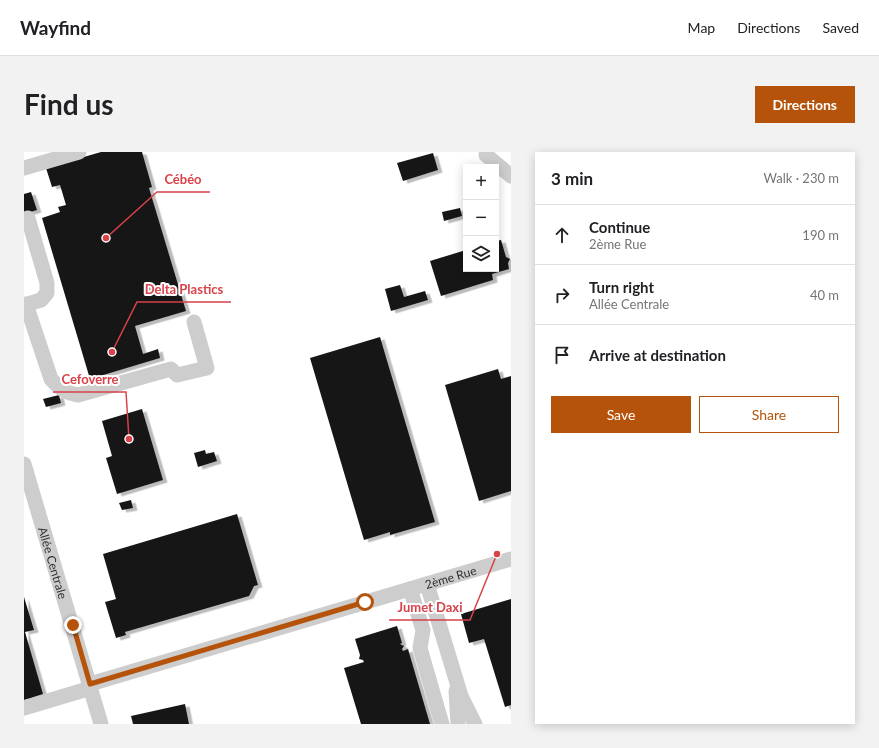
<!DOCTYPE html>
<meta charset="utf-8">
<style>
:root{--surface:#fff;--page:#f2f2f2;--text:#202124;--muted:#757577;--line:#e0e0e0;--accent:#b45309}
body{margin:0;font-family:Lato,sans-serif;background:var(--page);color:var(--text)}
.controls{position:absolute;right:12px;top:12px;display:grid;overflow:hidden;border-radius:0px;box-shadow:0 2px 10px #0003}
.controls button{width:36px;height:36px;display:grid;place-items:center;padding:0;border:0;border-bottom:1px solid var(--line);background:var(--surface);color:var(--text);font:20px sans-serif}
.stop{position:absolute;width:12px;height:12px;margin:-9px;border:3px solid #b45309;border-radius:50%;background:#fff}
.stop.end{background:#b45309;border-color:#fff;box-shadow:0 1px 4px #0008}
.list{margin:0;padding:0;list-style:none}
h2{display:flex;justify-content:space-between;align-items:center;height:52px;margin:0;padding:0 16px;font-size:17px}
h2 small{font-size:13px;font-weight:400;color:var(--muted)}
.list li{display:grid;grid-template-columns:26px 1fr auto;gap:12px;align-items:center;box-sizing:border-box;height:60px;padding:0 16px;border-top:1px solid var(--line)}
.list b{display:block;font-size:15px;white-space:nowrap}
.list p{margin:0;font-size:13px;white-space:nowrap;color:var(--muted)}
.list em{font-size:13px;font-style:normal;color:var(--muted)}
.actions{display:flex;gap:8px;padding:12px 16px}
.actions a{flex:1;padding:9px 0;border:1px solid var(--accent);border-radius:0px;text-align:center;font-size:14px;color:var(--accent)}
.actions .main{background:var(--accent);color:#fff}
.icon{flex:none;width:22px;height:22px;fill:none;stroke:currentColor;stroke-width:2;stroke-linecap:round;stroke-linejoin:round}
.map{position:relative;flex:none;width:487px;height:572px;overflow:hidden;border-radius:0px}
header{display:flex;align-items:center;gap:24px;box-sizing:border-box;height:56px;padding:0 20px;background:var(--surface);border-bottom:1px solid var(--line)}
header strong{font-size:19px}
nav{display:flex;gap:22px;margin-inline-start:auto;font-size:14px}
.intro{display:flex;align-items:center;justify-content:space-between;box-sizing:border-box;height:96px;padding:0 24px}
h1{margin:0;font-size:28px}
.button{padding:10px 18px;border-radius:0px;background:var(--accent);color:#fff;font-size:14px;font-weight:700}
main{display:flex;gap:24px;padding:0 24px}
aside{flex:1;background:var(--surface);border-radius:0px;box-shadow:0 2px 10px #0003}
.map>svg:first-child{display:block}
.building{fill:#171717;filter:url(#shadow)}
.lines{fill:none;stroke-linecap:round;stroke-linejoin:round}
.minor{stroke:#cdcdcd;stroke-width:15}
.route{stroke:#b45309;stroke-width:5}
.labels{text-anchor:middle;dominant-baseline:central;stroke-width:4;stroke-linejoin:round;paint-order:stroke}
.street-label{font-size:12px;fill:#303030;stroke:#fff}
.leader{fill:none;stroke:#d84249;stroke-width:1.5}
.callout-dot{fill:#d84249;stroke:#fff;stroke-width:1.5}
.callout-label{font-size:13px;text-anchor:middle;font-weight:bold;fill:#d84249;stroke:#fff;stroke-width:4;stroke-linejoin:round;paint-order:stroke}
</style>
<header>
<strong>Wayfind</strong>
<nav><a>Map</a><a>Directions</a><a>Saved</a></nav>
</header>
<div class="intro"><h1>Find us</h1><a class="button">Directions</a></div>
<main>
<div class="map">
<svg width="487" height="572" viewBox="0 0 487 572">
<defs>
<filter id="shadow"><feDropShadow dx="4.5" dy="2.5" stdDeviation="0" flood-color="#0004"/></filter>
</defs>
<rect width="100%" height="100%" fill="#fff"/>
<path class="building" d="M77,0H118L128,35L125,36L162,159L111,174L119,202L134,197L136,206L66,227L18,66L36,60L34,55L42,53L36,33L28,35L22,16Z
M409,1L414,18L379,29L373,11Z
M7,40L13,58L0,62V42Z
M436,56L438,64L420,69L418,60Z
M477,88L482,105L486,107L484,111L485,117L468,122L469,128L417,144L406,109L442,98V117H472V89Z
M376,133L380,145L401,139L404,148L367,159L361,137Z
M356,185L411,370L366,383V380L340,388L286,206Z
M474,217L477,227L487,224V339L455,349L421,233Z
M35,243L37,251L22,255L19,247Z
M118,257L139,328L93,342L82,306L88,304L78,269Z
M181,298L182,302L190,300L193,309L174,315L170,301Z
M107,348L109,356L98,358L95,351Z
M213,362L234,433L230,434L225,444L101,480L102,483L92,486L81,450L92,447L79,402Z
M0,445L10,478L1,480L19,542L0,548Z
M487,447V553L481,555L460,487L445,491L437,462Z
M373,474L378,491L376,492L380,494L378,497L379,499L384,497L406,572H337L320,516L340,510L339,508L335,507L336,503L331,487Z
M161,552L165,572H109L107,564Z"/>
<g class="lines">
<g class="minor">
<path d="M462,3L487,24"/>
<path d="M0,16L55,0"/>
<path d="M2,152L27,227C35,236 42,241 54,243L147,217L153,223L183,216L170,170"/>
<path d="M0,153L17,148L23,141V131L4,66"/>
<path id="s1" d="M0,312L77,572"/>
<path d="M403,432L437,544L451,572"/>
<path d="M386,437L399,478L396,496L418,572"/>
<path id="s2" d="M66,532L487,407"/>
<path d="M432,539L434,572"/>
<path d="M0,556L67,536"/>
</g>
</g>
<g class="lines">
<path class="route" d="M49,473L66,532L341,450"/>
</g>
<g class="labels">
<g class="street-label">
<text stroke="none"><textPath href="#s1" startOffset="103">Allée Centrale</textPath></text>
<text stroke="none"><textPath href="#s2" startOffset="376">2ème Rue</textPath></text>
</g>
</g>
<path class="leader" d="M82 86L133 40H186M88 200L113 150H207M105 287L102 240H29M473 402L446 468H365"/>
<g class="callout-dot">
<circle cx="82" cy="86" r="4"/>
<circle cx="88" cy="200" r="4"/>
<circle cx="105" cy="287" r="4"/>
<circle cx="473" cy="402" r="4"/>
</g>
<g class="callout-label">
<text x="159" y="32">Cébéo</text>
<text x="160" y="142">Delta Plastics</text>
<text x="66" y="232">Cefoverre</text>
<text x="406" y="460">Jumet Daxi</text>
</g>
</svg>
<div class="controls">
<button>+</button>
<button>−</button>
<button><svg class="icon" aria-label="layers" viewBox="0 0 24 24"><path d="M12 4l9 5-9 5-9-5zM3 14l9 5 9-5"/></svg></button>
</div>
<div class="stop" style="left:341px;top:450px"></div>
<div class="stop end" style="left:49px;top:473px"></div>
</div>
<aside>
<h2>3 min<small>Walk · 230 m</small></h2>
<ul class="list">
<li><svg class="icon" aria-label="ahead" viewBox="0 0 24 24"><path d="M12 20V5M6 11l6-6 6 6"/></svg><div><b>Continue</b><p>2ème Rue</p></div><em>190 m</em></li>
<li><svg class="icon" aria-label="right" viewBox="0 0 24 24"><path d="M7 20v-9h11M14 6l5 5-5 5"/></svg><div><b>Turn right</b><p>Allée Centrale</p></div><em>40 m</em></li>
<li><svg class="icon" aria-label="arrive" viewBox="0 0 24 24"><path d="M6 21V4h12l-3 4 3 4H6"/></svg><div><b>Arrive at destination</b></div></li>
</ul>
<div class="actions"><a class="main">Save</a><a>Share</a></div>
</aside>
</main>
